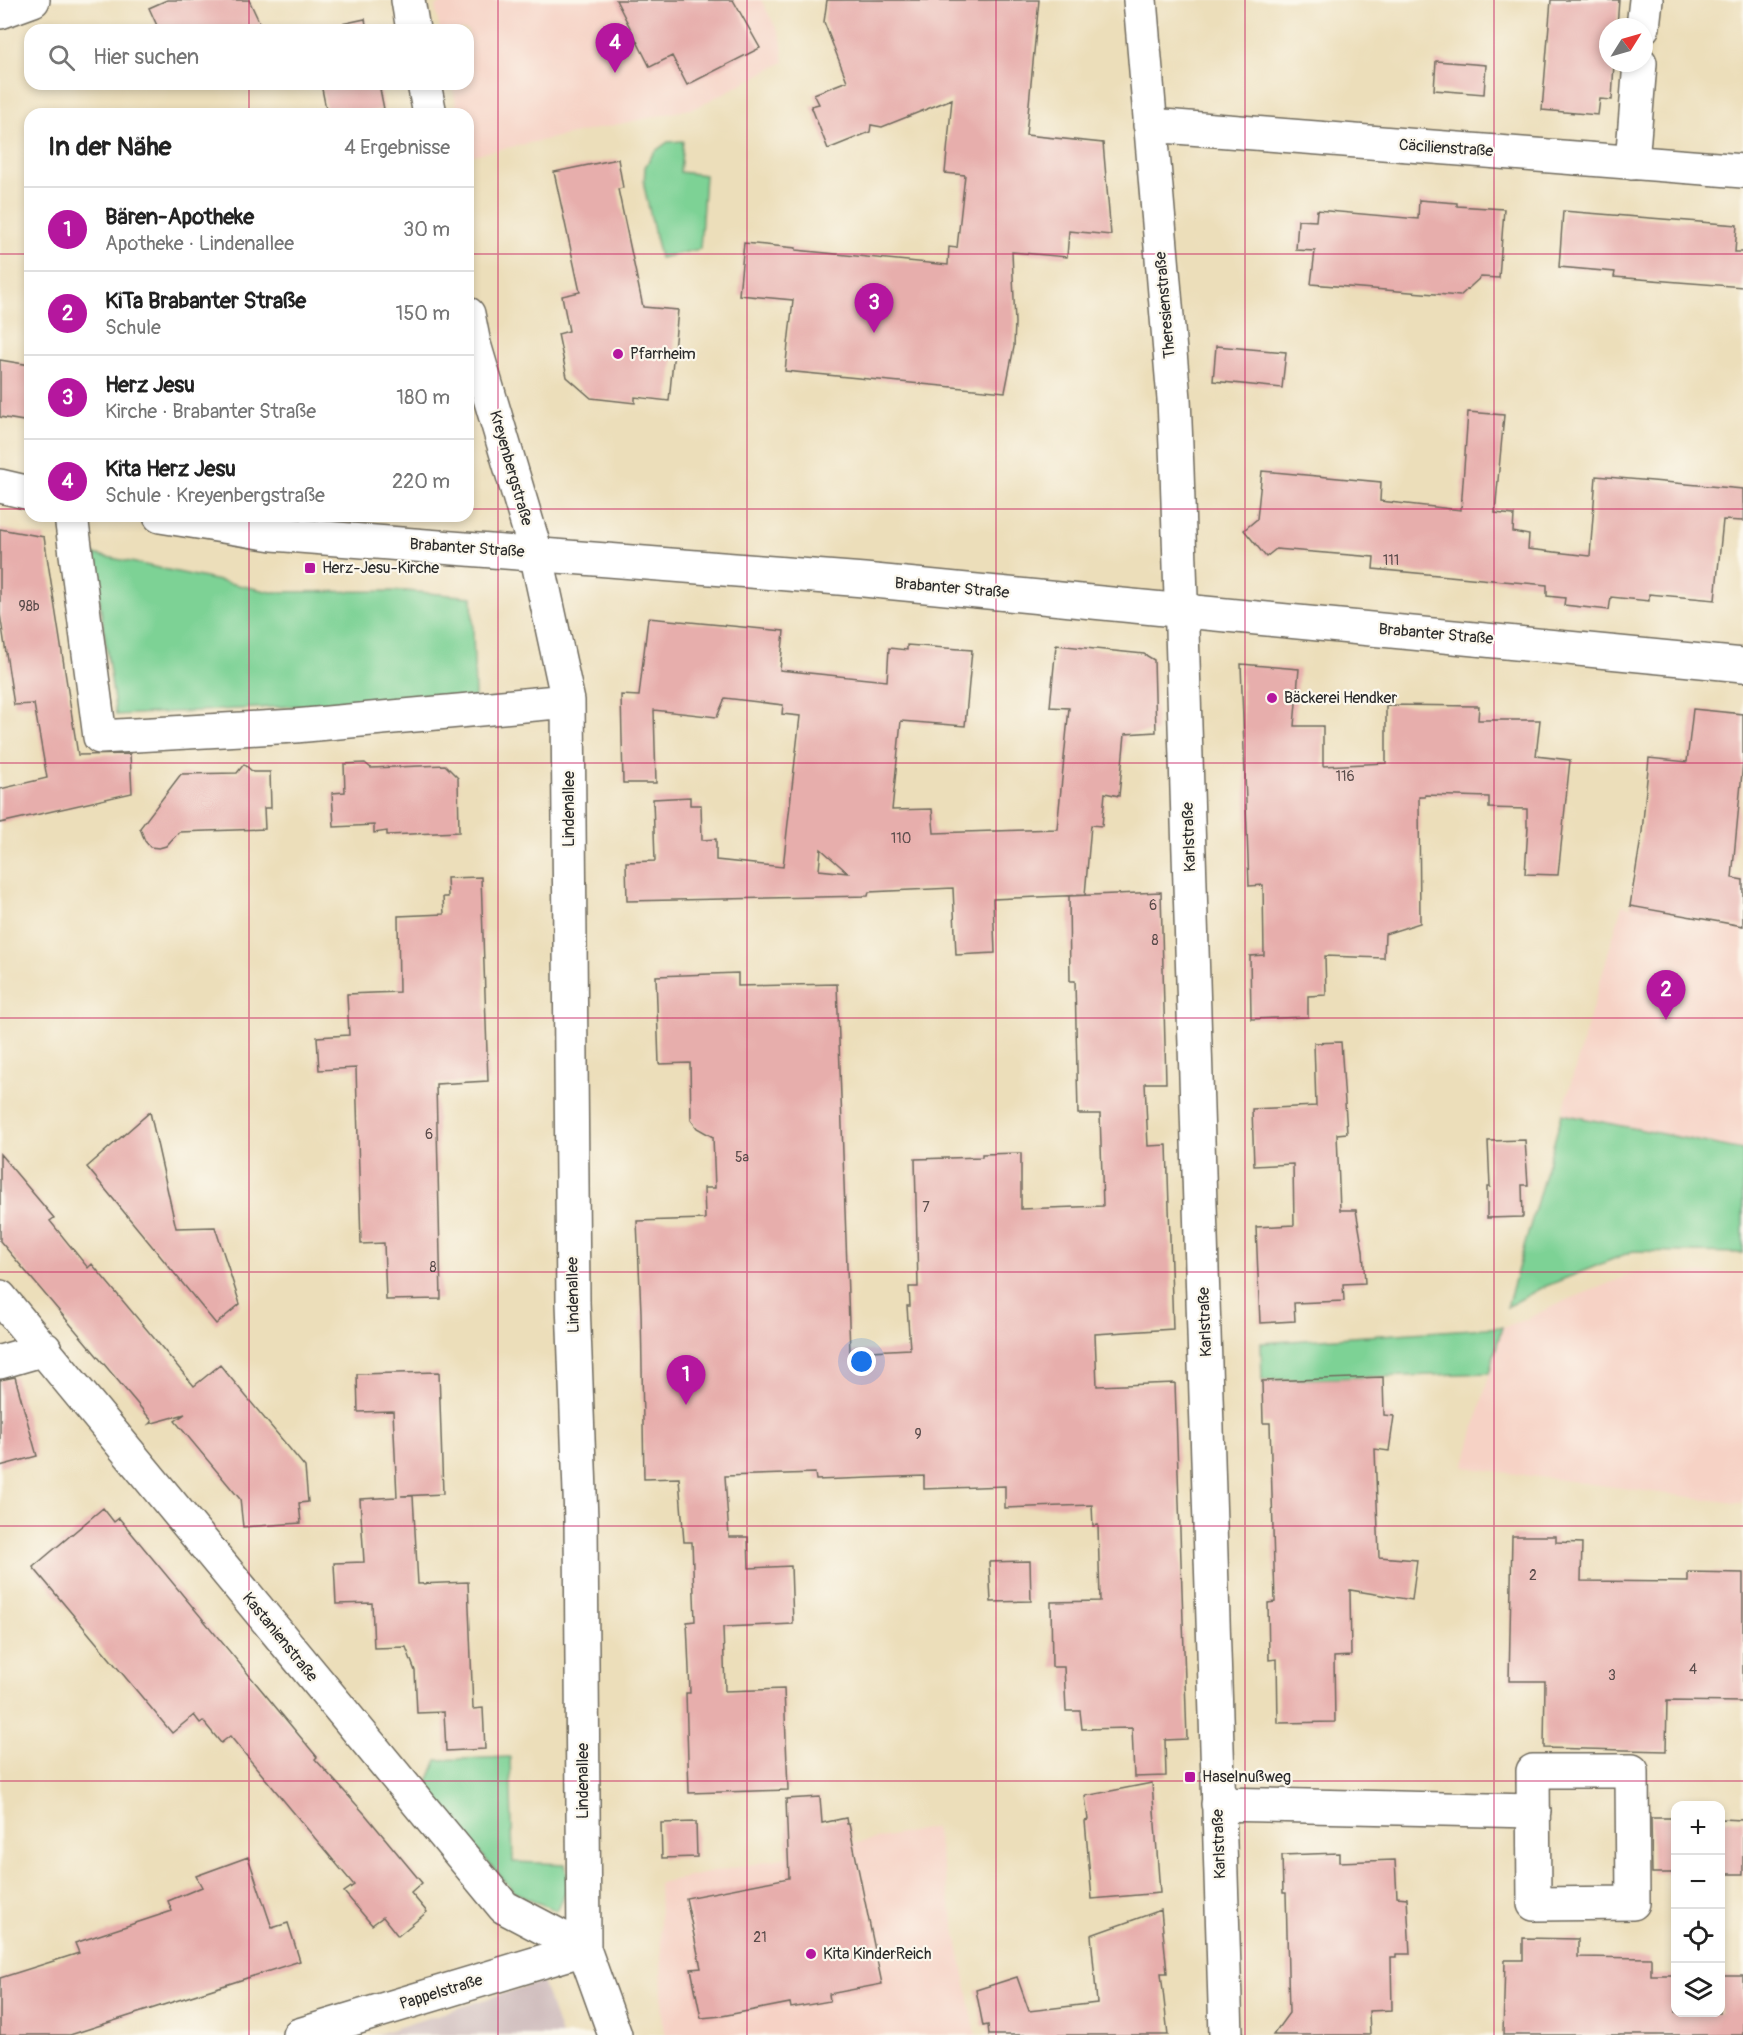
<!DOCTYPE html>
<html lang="de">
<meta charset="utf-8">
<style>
:root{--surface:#fff;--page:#f6f6f6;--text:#222;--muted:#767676;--line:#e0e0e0;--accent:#b5179e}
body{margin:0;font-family:Pangolin,sans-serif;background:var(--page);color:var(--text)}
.controls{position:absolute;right:18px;bottom:18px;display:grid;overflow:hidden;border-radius:12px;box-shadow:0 3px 9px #0003}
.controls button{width:54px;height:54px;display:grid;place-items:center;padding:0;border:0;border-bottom:2px solid var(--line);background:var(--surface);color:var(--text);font:30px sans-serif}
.compass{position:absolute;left:1599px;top:18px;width:54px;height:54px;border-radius:50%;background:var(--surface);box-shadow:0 3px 9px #0003;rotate:53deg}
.you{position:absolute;left:862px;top:1362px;width:21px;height:21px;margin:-15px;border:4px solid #fff;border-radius:50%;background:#1a73e8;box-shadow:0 0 0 9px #1a73e833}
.badge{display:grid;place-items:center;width:39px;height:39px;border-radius:50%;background:var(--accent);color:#fff;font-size:20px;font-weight:700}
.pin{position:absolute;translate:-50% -50px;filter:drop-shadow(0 2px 3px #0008)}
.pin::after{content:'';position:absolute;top:32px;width:21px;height:18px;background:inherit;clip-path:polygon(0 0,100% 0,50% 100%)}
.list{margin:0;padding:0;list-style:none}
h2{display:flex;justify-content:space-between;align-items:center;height:78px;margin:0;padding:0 24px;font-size:26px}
h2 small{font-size:20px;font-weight:400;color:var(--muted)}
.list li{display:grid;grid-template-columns:39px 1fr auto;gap:18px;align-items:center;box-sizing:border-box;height:84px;padding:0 24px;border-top:2px solid var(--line)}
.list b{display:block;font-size:22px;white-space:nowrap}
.list p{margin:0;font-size:20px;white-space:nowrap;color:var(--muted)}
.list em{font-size:20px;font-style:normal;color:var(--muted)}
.icon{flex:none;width:33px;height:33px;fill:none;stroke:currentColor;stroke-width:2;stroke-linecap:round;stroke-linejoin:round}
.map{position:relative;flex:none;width:1743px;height:2035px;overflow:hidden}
.search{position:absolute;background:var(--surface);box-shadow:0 3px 9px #0003;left:24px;top:24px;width:450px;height:66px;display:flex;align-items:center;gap:15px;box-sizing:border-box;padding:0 21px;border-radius:18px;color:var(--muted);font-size:22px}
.panel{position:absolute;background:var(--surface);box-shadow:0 3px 9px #0003;left:24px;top:108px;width:450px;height:414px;border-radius:18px}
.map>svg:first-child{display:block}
.built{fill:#f6d2c5}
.industrial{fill:#d1bfbf}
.green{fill:#7dd295;stroke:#547e60;stroke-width:1.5}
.building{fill:#e7aeac;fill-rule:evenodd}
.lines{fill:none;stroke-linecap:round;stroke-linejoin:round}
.street-casing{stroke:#6f6a5d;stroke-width:36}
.secondary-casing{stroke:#6f6a5d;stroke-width:36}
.street{stroke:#fff;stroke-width:33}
.secondary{stroke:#fff;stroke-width:33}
.grid{fill:none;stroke:#c2185b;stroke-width:1.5;stroke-opacity:0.55}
.poi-dot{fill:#b5179e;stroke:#fbf7ec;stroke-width:2}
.labels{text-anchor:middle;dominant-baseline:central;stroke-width:4.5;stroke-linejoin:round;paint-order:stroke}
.number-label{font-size:14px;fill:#5a4c4b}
.street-label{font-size:16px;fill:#2b2b2b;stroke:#fbf7ec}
.poi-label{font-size:16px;fill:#2b2b2b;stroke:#fbf7ec;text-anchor:start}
</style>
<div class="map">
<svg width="1743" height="2035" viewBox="0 0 1743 2035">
<rect width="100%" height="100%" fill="#fbf7ec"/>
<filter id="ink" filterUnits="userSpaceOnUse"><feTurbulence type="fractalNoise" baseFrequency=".0167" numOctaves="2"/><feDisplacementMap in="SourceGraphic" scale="12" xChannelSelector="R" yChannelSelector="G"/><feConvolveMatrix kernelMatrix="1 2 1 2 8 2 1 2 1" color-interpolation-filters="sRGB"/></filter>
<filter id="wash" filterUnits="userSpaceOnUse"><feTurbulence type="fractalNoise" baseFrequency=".008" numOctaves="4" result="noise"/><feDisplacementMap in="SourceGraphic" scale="24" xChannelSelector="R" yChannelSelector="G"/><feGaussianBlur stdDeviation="1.35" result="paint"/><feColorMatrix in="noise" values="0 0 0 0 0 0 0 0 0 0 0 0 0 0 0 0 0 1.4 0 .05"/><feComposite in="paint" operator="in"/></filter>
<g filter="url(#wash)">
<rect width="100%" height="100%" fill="#ecdeba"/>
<path class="built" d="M448,0H761L781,37L784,62L695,108L468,156V114H458L452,84H468V30H440L435,7Z
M1622,905L1743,927V1150L1562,1114Z
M1637,1272L1743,1274V1504L1464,1467L1502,1327L1522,1321L1560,1303Z
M935,1827L976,2035H666L663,2028L659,1883Z"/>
<path class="industrial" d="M542,1981L561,2035H375Z"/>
<path class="green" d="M683,141L680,172L705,175L700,249L660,258L644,186L645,167L654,152L668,142Z
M93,554L271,592L406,591L472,597L475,697L116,715Z
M1562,1114L1743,1150V1253L1633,1251L1539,1289L1507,1307Z
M1502,1327L1489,1373L1262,1381L1261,1343Z
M510,1757L513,1862L565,1864L569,1884L557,1911L514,1892L425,1789L437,1760Z"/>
<g id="blocks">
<path class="building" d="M167,0H249L263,30H159L149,8Z
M616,0H733L760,48L687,85L672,56L650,67Z
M827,0H1039L1026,135L1103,143L1111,235L1069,231L1067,257L1012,252L1015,323L1014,347L1005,392L785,371L793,300L739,295L744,243L796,248V250L948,265L949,247L957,248L965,175L945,173L952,99L882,127L871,125L870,132L828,149L811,106L819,104L814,94L847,81L824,22Z
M1551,0H1619L1617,27H1608V63H1614L1612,100L1600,99L1598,115L1542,110Z
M365,19L367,30H314Z
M1436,61L1486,65L1484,94L1434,90Z
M321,84H379L384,109L360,114H327Z
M618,159L623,188L618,189L643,307L678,310L669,401L635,397V403L591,398L567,377L558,334L569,331L562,296L580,292L554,172Z
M1419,200L1457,203V206L1504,209L1499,278L1481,277L1460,296L1311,284L1315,251L1296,250L1298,220L1316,221L1317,210L1418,219Z
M1563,211L1737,225L1735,252H1743V287L1614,277L1615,272L1559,267Z
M1216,346L1286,352L1282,388L1213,381Z
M0,360L30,365V422L0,417Z
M1468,412L1504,415L1495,513L1514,515L1513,532L1529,535L1528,549L1590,556L1596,476L1743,489V521L1723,520L1715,600L1649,594V601L1611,597L1609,610L1564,605L1565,598L1547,596V585L1373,569L1374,557L1276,549L1266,557L1244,530L1257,519L1262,471L1381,482L1380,501L1461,510Z
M0,529L44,537L78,755L130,754L132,793L0,823V789L47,778L34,704L14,705L0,614Z
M648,618L784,631L780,670L887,681L889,648L907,650V645L972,650L965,726L901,721L892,810L932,809L934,833L1057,829L1069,708L1050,707L1056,645L1144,654L1154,660L1156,732L1125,734L1119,796L1105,793L1102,826L1091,825L1085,895L993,899L995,953L956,955L953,888L869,892L868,896L627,901L626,862L655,861L653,799L690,797V805H701L702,840L716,839V860L783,867L800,716L782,714L783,705L725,698L717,717L654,710L656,783H623L621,695L639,696ZM821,849L848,873L819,870Z
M1241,664L1299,669L1294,726H1323V766L1386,763V705L1479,706L1478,720H1540L1536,756L1570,760L1558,875L1525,874L1528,827H1527V809L1489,808V797L1425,795V797H1419L1420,923L1385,934L1384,958L1325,956L1326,995L1308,996V1017L1251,1019L1250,956L1264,955L1263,885L1249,886Z
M1693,709L1743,714V762L1732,878L1743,880V926L1630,906L1642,832L1649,758L1687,762Z
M365,763L371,768L445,765L458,778L459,832L387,835V831L374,833V825L334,827L332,793L345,792L344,764Z
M244,764L253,772H270L271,808H264L265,829L179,832L166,846L159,848L150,847L145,841L140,828L181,774L237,773Z
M481,877L488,1081L436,1084L441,1299L386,1300L384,1243L361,1244L356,1068L319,1070L317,1037L349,1035L347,994L399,992L398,916L444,914L443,897H448L447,878Z
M1161,892L1166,1083H1145L1148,1146L1167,1145L1173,1329L1095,1334L1097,1386L1175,1383L1187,1739L1165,1740L1166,1776L1134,1777L1132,1728L1082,1729L1080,1711H1066L1064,1667H1052L1051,1602L1100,1601L1098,1525L1093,1526L1092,1505L1005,1508V1486L924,1489V1476L816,1480L815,1473L725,1476L729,1537H748L749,1568L791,1566L793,1624L723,1627L725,1691L784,1689L788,1790L689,1793L686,1693H690L687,1622L695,1621L692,1542H684L679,1478L644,1479L641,1312L637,1221L705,1219L704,1188H715L713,1137L697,1128L691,1120L690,1063L659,1064L656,976L738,973V986L837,984L850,1352L910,1349L907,1306H910L909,1287H918L915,1159L982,1157V1154L1021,1153V1209L1103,1206L1100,1114H1078L1075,981H1070L1069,896Z
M1341,1042L1347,1133L1337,1134L1340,1210H1356L1363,1251L1365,1283L1343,1284L1344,1301L1294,1303L1295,1321L1260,1323L1256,1227L1294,1225L1293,1164L1254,1166L1252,1109L1316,1106L1314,1043Z
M150,1112L176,1228L215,1227L240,1304L216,1324L87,1167Z
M1525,1140L1528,1185H1522L1523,1217L1487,1218V1187H1490L1488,1141Z
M0,1154L54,1218L50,1221L88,1268L92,1264L194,1386L220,1365L305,1467L308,1502L299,1503L301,1523L243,1527L240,1499L175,1421L185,1414L149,1424L152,1421L0,1241Z
M439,1372L443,1494L401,1496H413L418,1584L468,1582L473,1709L483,1708L485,1749L446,1751L444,1712L417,1713L415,1671L406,1647L374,1648L372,1603L336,1604L334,1563L364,1562L360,1499L397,1497L393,1411L358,1412L357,1374Z
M15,1377L37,1456L0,1466V1380Z
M1383,1377L1384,1415L1394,1416L1389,1451L1375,1449L1379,1557L1417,1560L1412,1600L1350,1590L1351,1656L1334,1657L1335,1722L1278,1723L1277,1659L1269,1660L1268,1603L1275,1602L1270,1423H1263L1262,1381Z
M103,1508L114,1522L119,1518L317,1757L315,1759L364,1813L422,1883L411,1893L427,1912L398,1936L383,1917L372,1925L344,1892L354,1885L230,1736L221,1743L203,1721L200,1723L194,1715L172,1733L33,1567Z
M1512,1536H1556V1542L1582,1543L1581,1581L1688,1582V1572L1743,1573V1702L1667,1701L1666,1751L1544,1748L1545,1681H1509Z
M1030,1561L1031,1601L991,1602L989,1562Z
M1152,1783L1160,1893L1092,1899L1085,1821L1088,1820L1085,1796Z
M820,1797L822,1823L846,1818L847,1824H849L882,1984L829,1994L830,2001L791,2008L790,2003L722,2016L701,2018L691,1969L701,1968L686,1898L789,1878L786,1799Z
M1651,1818H1676V1873H1652Z
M1720,1819L1743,1820V1874H1720Z
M696,1822L697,1857L662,1858L661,1823Z
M1339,1853V1862L1395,1860L1397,1897L1407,1898L1410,1954H1396V1957H1391L1392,2010L1369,2011L1370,2035H1273L1289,2013L1286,1893H1283L1282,1855Z
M248,1857L272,1928L288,1923L300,1961L70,2035H0V1978L79,1953L75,1943L172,1911L168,1901L202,1887L196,1876Z
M1161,1910L1167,1973H1161L1168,2035H989L988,2025L983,2026L976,1990L1017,1977L1029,2011L1097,2003L1091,1935Z
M1523,1938L1578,1939V1957L1651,1958V1975H1676V2013H1720V1976H1743V2035H1503L1505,1960H1523Z"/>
</g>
</g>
<g filter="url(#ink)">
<use href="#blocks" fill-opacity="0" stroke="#6f6a5d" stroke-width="1.5"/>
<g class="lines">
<g class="street-casing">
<path id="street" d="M408,0L413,30
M1140,0L1174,399L1177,470L1226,2035
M0,12L33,0
M1643,27L1646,0
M424,84L430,114
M1150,125L1743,171
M1632,163L1640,63
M468,314L474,344L536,553L568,701L573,1302L581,1520L584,1949L615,2035
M71,516L100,737L295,726L568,701
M0,1297L504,1907L584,1949
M0,1362L45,1349
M1533,1771H1632L1633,1903L1534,1904Z
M1218,1804L1534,1811
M299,2035L584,1949"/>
</g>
<g class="secondary-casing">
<path id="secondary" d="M0,486L30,493
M160,516L273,534L864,580L1743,665"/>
</g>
<use href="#street" class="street"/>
<use href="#secondary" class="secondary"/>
</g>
</g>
<path class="grid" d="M249,0V30M498,0V2035M747,0V2035M996,0V2035M1245,0V2035M1494,0V2035M249,84V114M0,254H30M468,254H1743M0,509H30M468,509H1743M249,516V2035M0,763H1743M0,1018H1743M0,1272H1743M0,1526H1743M0,1781H1743"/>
<g class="poi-dot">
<circle cx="618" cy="354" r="6"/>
<rect x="304" y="562" width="12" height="12" rx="3"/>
<circle cx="1272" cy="698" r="6"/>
<rect x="1184" y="1771" width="12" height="12" rx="3"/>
<circle cx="811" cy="1954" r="6"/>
</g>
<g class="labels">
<g class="number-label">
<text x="1391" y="560">111</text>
<text x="29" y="606">98b</text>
<text x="1345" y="776">116</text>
<text x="901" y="838">110</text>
<text x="1153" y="905">6</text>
<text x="1155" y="940">8</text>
<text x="429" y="1134">6</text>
<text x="742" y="1157">5a</text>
<text x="926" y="1207">7</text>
<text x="433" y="1267">8</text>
<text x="918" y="1434">9</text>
<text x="1533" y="1575">2</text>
<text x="1693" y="1669">4</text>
<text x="1612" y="1675">3</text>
<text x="760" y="1937">21</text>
</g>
<g class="street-label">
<text transform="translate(1446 148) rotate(4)">Cäcilienstraße</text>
<text transform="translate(1165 305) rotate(-95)">Theresienstraße</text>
<text transform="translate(511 468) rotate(74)">Kreyenbergstraße</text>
<text transform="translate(467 548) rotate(4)">Brabanter Straße</text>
<text transform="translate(952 588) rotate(5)">Brabanter Straße</text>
<text transform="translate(1436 634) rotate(5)">Brabanter Straße</text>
<text transform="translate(569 809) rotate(-90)">Lindenallee</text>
<text transform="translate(1189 837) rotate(-92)">Karlstraße</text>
<text transform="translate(573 1295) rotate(-91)">Lindenallee</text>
<text transform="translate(1205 1322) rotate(-92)">Karlstraße</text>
<text transform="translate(280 1637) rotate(51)">Kastanienstraße</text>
<text transform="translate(583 1781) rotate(-90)">Lindenallee</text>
<text transform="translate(1219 1844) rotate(-92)">Karlstraße</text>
<text transform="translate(441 1992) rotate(-17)">Pappelstraße</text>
</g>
<g class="poi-label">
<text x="630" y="354">Pfarrheim</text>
<text x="322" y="568">Herz-Jesu-Kirche</text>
<text x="1284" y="698">Bäckerei Hendker</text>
<text x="1202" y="1777">Haselnußweg</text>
<text x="823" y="1954">Kita KinderReich</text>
</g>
</g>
</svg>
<div class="controls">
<button>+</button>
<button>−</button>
<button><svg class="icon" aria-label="locate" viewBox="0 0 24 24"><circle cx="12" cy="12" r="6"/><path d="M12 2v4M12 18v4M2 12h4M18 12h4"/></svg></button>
<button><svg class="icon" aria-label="layers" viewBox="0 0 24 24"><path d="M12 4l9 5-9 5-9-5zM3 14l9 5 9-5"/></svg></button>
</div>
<svg class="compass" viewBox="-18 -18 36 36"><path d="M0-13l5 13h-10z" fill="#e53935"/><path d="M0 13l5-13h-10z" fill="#767676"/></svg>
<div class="you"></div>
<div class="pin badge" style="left:686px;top:1405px">1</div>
<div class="pin badge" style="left:1666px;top:1020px">2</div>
<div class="pin badge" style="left:874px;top:333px">3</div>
<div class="pin badge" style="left:615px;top:73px">4</div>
<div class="search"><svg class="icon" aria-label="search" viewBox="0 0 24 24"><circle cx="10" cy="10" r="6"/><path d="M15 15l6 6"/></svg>Hier suchen</div>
<section class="panel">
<h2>In der Nähe<small>4 Ergebnisse</small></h2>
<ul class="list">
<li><span class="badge">1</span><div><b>Bären-Apotheke</b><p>Apotheke · Lindenallee</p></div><em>30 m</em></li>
<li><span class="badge">2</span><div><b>KiTa Brabanter Straße</b><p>Schule</p></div><em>150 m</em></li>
<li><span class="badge">3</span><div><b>Herz Jesu</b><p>Kirche · Brabanter Straße</p></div><em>180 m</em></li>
<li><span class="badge">4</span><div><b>Kita Herz Jesu</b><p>Schule · Kreyenbergstraße</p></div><em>220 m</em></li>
</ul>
</section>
</div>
